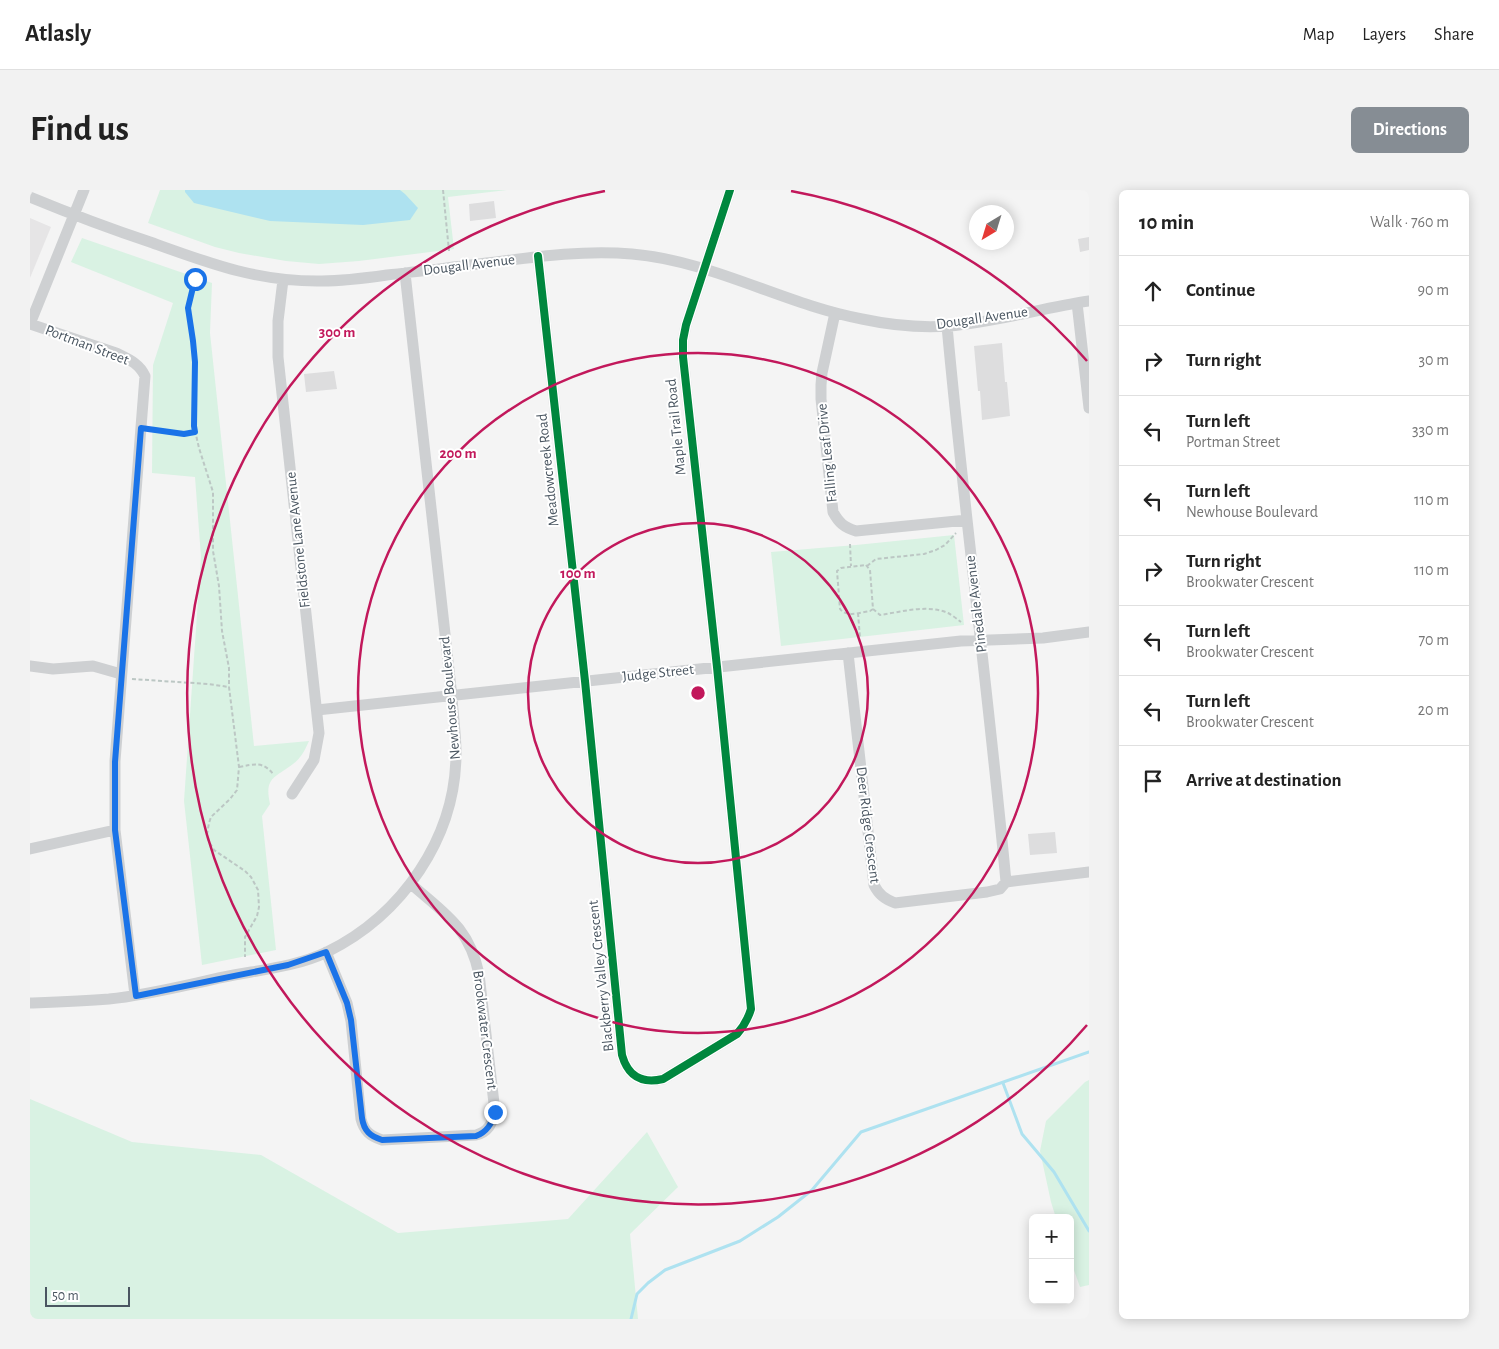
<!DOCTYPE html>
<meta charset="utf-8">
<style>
:root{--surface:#fff;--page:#f2f2f2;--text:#222;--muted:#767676;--line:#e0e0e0;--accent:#868d94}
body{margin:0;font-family:"Alegreya Sans",sans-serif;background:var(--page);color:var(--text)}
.controls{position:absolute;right:15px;bottom:15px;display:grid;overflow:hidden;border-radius:8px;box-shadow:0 2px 12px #0003}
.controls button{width:45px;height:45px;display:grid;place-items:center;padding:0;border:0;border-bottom:1px solid var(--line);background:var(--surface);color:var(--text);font:25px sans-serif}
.compass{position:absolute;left:939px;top:15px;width:45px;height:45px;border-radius:50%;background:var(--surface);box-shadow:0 2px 12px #0003;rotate:218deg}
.scale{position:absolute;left:15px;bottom:12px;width:85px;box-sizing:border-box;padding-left:5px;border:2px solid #4a5661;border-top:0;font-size:14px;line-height:18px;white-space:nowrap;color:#4a5661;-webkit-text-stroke:4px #fff;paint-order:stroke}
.stop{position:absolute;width:15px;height:15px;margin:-11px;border:4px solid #1a73e8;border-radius:50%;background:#fff}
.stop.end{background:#1a73e8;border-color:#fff;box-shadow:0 1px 5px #0008}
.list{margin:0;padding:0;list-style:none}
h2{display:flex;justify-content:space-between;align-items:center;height:65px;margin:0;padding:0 20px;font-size:21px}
h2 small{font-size:16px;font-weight:400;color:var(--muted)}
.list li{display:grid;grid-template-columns:32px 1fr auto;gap:15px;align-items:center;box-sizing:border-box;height:70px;padding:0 20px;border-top:1px solid var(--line)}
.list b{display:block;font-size:19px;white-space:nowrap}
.list p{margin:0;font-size:16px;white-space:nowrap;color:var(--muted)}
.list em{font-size:16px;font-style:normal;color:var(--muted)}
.icon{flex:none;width:28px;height:28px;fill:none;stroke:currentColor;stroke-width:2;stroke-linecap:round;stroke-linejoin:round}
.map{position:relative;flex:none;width:1059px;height:1129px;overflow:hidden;border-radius:8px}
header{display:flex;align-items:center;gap:30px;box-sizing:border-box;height:70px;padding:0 25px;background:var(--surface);border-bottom:1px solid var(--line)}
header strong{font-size:24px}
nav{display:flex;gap:28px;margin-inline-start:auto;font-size:18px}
.intro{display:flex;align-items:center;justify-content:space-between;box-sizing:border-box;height:120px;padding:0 30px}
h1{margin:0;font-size:35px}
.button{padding:12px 22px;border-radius:8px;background:var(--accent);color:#fff;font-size:18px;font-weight:700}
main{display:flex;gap:30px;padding:0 30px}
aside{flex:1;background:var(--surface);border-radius:8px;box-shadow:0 2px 12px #0003}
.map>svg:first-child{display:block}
.education{fill:#e6e5e6}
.green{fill:#d9f2e3}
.water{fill:#aee2f0}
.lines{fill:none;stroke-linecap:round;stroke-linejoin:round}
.stream{stroke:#aee2f0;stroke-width:3}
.building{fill:#ddddde}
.path{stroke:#bcc7c4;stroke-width:2;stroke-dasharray:4 2.5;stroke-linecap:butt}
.minor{stroke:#ced0d2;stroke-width:11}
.cycleway-casing{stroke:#fff;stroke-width:11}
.cycleway{stroke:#00873e;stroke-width:8}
.route{stroke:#1a73e8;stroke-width:6}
.ring{fill:none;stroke:#c2185b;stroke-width:2.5}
.labels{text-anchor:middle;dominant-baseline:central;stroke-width:4;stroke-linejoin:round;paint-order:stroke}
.street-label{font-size:15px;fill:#4a5661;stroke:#fff}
.centre{fill:#c2185b;stroke:#fff;stroke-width:2.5}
.ring-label{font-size:15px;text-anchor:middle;font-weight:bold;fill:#c2185b;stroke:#fff;stroke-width:4;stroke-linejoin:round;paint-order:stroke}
</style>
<header>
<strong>Atlasly</strong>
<nav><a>Map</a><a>Layers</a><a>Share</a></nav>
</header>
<div class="intro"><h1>Find us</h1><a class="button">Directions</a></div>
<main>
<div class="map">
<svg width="1059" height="1129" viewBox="0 0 1059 1129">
<rect width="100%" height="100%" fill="#f4f4f4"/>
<path class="education" d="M0,28L21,37L0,88Z"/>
<path class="green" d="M130,0H477L418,7L424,59L329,71L289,74L256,71L209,63L185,57L118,33Z
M52,48L182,93L180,143L224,556L279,551C275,560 271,568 263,574C245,588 234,587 240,614L232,626L246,760L172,775L154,611L171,367L165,287L122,283L123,175L143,113L41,72Z
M924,345L934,435L751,456L741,362L826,355Z
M1059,890V1095L1050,1097L1040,1069V1028H1026L1021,1012L1010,961L1016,931L1055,892Z
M0,909L102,952L231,965L368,1043L538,1029L617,942L648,997L600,1044L608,1129H0Z"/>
<path class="water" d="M155,0H370L375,4L388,18L380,30L333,35L240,31L164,13L155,2Z"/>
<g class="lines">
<path class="stream" d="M973,893L992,944L1024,982L1059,1041
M601,1129L607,1104L618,1093L635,1080L710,1051L748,1027L782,1000L831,942L1059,862"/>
</g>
<path class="building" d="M464,11L466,28L440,31L439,14Z
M1059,47V60L1050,62L1048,49Z
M972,153L975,192H977L980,226L952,230L950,201H948L944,156Z
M304,181L307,199L276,202L274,184Z
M1025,642L1027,663L1000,665L998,644Z"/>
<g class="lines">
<path class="path" d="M413,0L419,61
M166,86L158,118L163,151L165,172L164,236L169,258L183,302V361L189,396L192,441L199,478V497L209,577L207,600L200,609L181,627L179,633L177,644L178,650L184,660L215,681L221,687L228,700L229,717L227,726L215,747V767
M121,239L154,244L165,242
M820,354L821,376
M836,375L840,380L843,419L840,421C831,422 817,428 810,419L807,381L811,378Z
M837,376L846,369L894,364L906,360L915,355L926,343
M843,419L850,425C871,422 897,414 918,423C922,425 927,429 931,432
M828,423L830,448
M102,489L178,494L199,497
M209,577C225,574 233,571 244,585"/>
<path class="minor" d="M0,7C41,24 81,39 123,53C181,74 229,92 292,91C314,91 336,88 357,85C394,81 430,76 466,72C511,66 556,60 602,64C683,71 753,114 832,129C860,135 891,138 919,136C966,132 1012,118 1059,111
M508,66L555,491L592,865C598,886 611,894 633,889L707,844C714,836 718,829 721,819L687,477L653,167V150L656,135L700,0
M253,90L248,131V167L289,543L284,570L262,604
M1047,113L1059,218
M805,123L792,183L791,195V209L803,322C809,333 814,337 826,341L937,330
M0,134L86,163C98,169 109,173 115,186L85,571V640L105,805
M0,134L54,0
M917,136C934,322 959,507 976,692
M818,463L844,695C849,705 855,709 865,713L957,702L970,699L976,692
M0,476L23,479L63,476L91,484
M287,520L931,451L1013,448L1059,442
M0,659L85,640
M976,692L1059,682
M296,762L317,813L321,831L331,929C334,941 340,946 352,950L446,945C458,942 462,934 465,922L449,784C439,737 415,724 381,694
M0,813C26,812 53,811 79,809C118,805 156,795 194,787C228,780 266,777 297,762C372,725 426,648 426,563C426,545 423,525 422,507L375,83"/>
<g class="cycleway-casing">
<path id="cycleway" d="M508,66L555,491L592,865C598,886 611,894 633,889L707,844C714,836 718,829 721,819L687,477L653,167V150L656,135L700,0"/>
</g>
<use href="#cycleway" class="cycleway"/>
</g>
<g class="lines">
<path class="route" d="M165,89L158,118L163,151L165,172L164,236L165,242L154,244L111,238L85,572V640L106,806L258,775L296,762L317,813L321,830L332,928C334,941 340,946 352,950L446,946C457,942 462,934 465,922"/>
</g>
<g class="ring">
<circle cx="668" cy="503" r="170"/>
<circle cx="668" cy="503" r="340"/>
<path d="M1057 835A511 511 0 1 1 575 1M761 1A511 511 0 0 1 1057 171"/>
</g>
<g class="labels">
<g class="street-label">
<text transform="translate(439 75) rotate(-7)">Dougall Avenue</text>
<text transform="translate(952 128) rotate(-8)">Dougall Avenue</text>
<text transform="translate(57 155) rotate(21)">Portman Street</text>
<text transform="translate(646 237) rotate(-96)">Maple Trail Road</text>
<text transform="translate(797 263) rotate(-96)">Falling Leaf Drive</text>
<text transform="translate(518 280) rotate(-96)">Meadowcreek Road</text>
<text transform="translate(268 350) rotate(-96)">Fieldstone Lane Avenue</text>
<text transform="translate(946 414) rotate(-97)">Pinedale Avenue</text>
<text transform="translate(628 483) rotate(-6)">Judge Street</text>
<text transform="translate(420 508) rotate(-95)">Newhouse Boulevard</text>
<text transform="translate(838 635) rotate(83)">Deer Ridge Crescent</text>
<text transform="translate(571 786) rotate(-96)">Blackberry Valley Crescent</text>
<text transform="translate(455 840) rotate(83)">Brookwater Crescent</text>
</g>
</g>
<circle cx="668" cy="503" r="8" class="centre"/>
<g class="ring-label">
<text x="307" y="147">300 m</text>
<text x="428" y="268">200 m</text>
<text x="548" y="388">100 m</text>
</g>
</svg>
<div class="controls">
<button>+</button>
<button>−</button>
</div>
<svg class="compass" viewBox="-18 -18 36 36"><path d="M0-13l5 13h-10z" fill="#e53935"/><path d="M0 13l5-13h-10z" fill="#767676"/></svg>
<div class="scale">50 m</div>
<div class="stop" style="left:165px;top:89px"></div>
<div class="stop end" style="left:465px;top:922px"></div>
</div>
<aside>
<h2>10 min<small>Walk · 760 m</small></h2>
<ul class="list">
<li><svg class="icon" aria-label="ahead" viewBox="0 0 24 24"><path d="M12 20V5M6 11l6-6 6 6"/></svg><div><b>Continue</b></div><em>90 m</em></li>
<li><svg class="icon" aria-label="right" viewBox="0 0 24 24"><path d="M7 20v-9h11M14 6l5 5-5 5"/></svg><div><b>Turn right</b></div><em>30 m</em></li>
<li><svg class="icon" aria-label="left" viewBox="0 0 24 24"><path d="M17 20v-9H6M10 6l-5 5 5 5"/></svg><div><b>Turn left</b><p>Portman Street</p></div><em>330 m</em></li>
<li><svg class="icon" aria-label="left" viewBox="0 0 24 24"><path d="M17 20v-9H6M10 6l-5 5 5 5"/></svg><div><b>Turn left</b><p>Newhouse Boulevard</p></div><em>110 m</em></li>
<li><svg class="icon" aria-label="right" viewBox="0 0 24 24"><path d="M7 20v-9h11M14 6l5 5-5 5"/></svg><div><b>Turn right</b><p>Brookwater Crescent</p></div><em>110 m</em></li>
<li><svg class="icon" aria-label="left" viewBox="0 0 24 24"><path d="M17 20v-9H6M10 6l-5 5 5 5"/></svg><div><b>Turn left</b><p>Brookwater Crescent</p></div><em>70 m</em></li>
<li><svg class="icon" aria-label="left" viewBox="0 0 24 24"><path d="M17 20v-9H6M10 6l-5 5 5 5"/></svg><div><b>Turn left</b><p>Brookwater Crescent</p></div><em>20 m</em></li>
<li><svg class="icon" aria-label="arrive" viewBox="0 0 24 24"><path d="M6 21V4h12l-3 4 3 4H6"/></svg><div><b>Arrive at destination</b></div></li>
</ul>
</aside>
</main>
